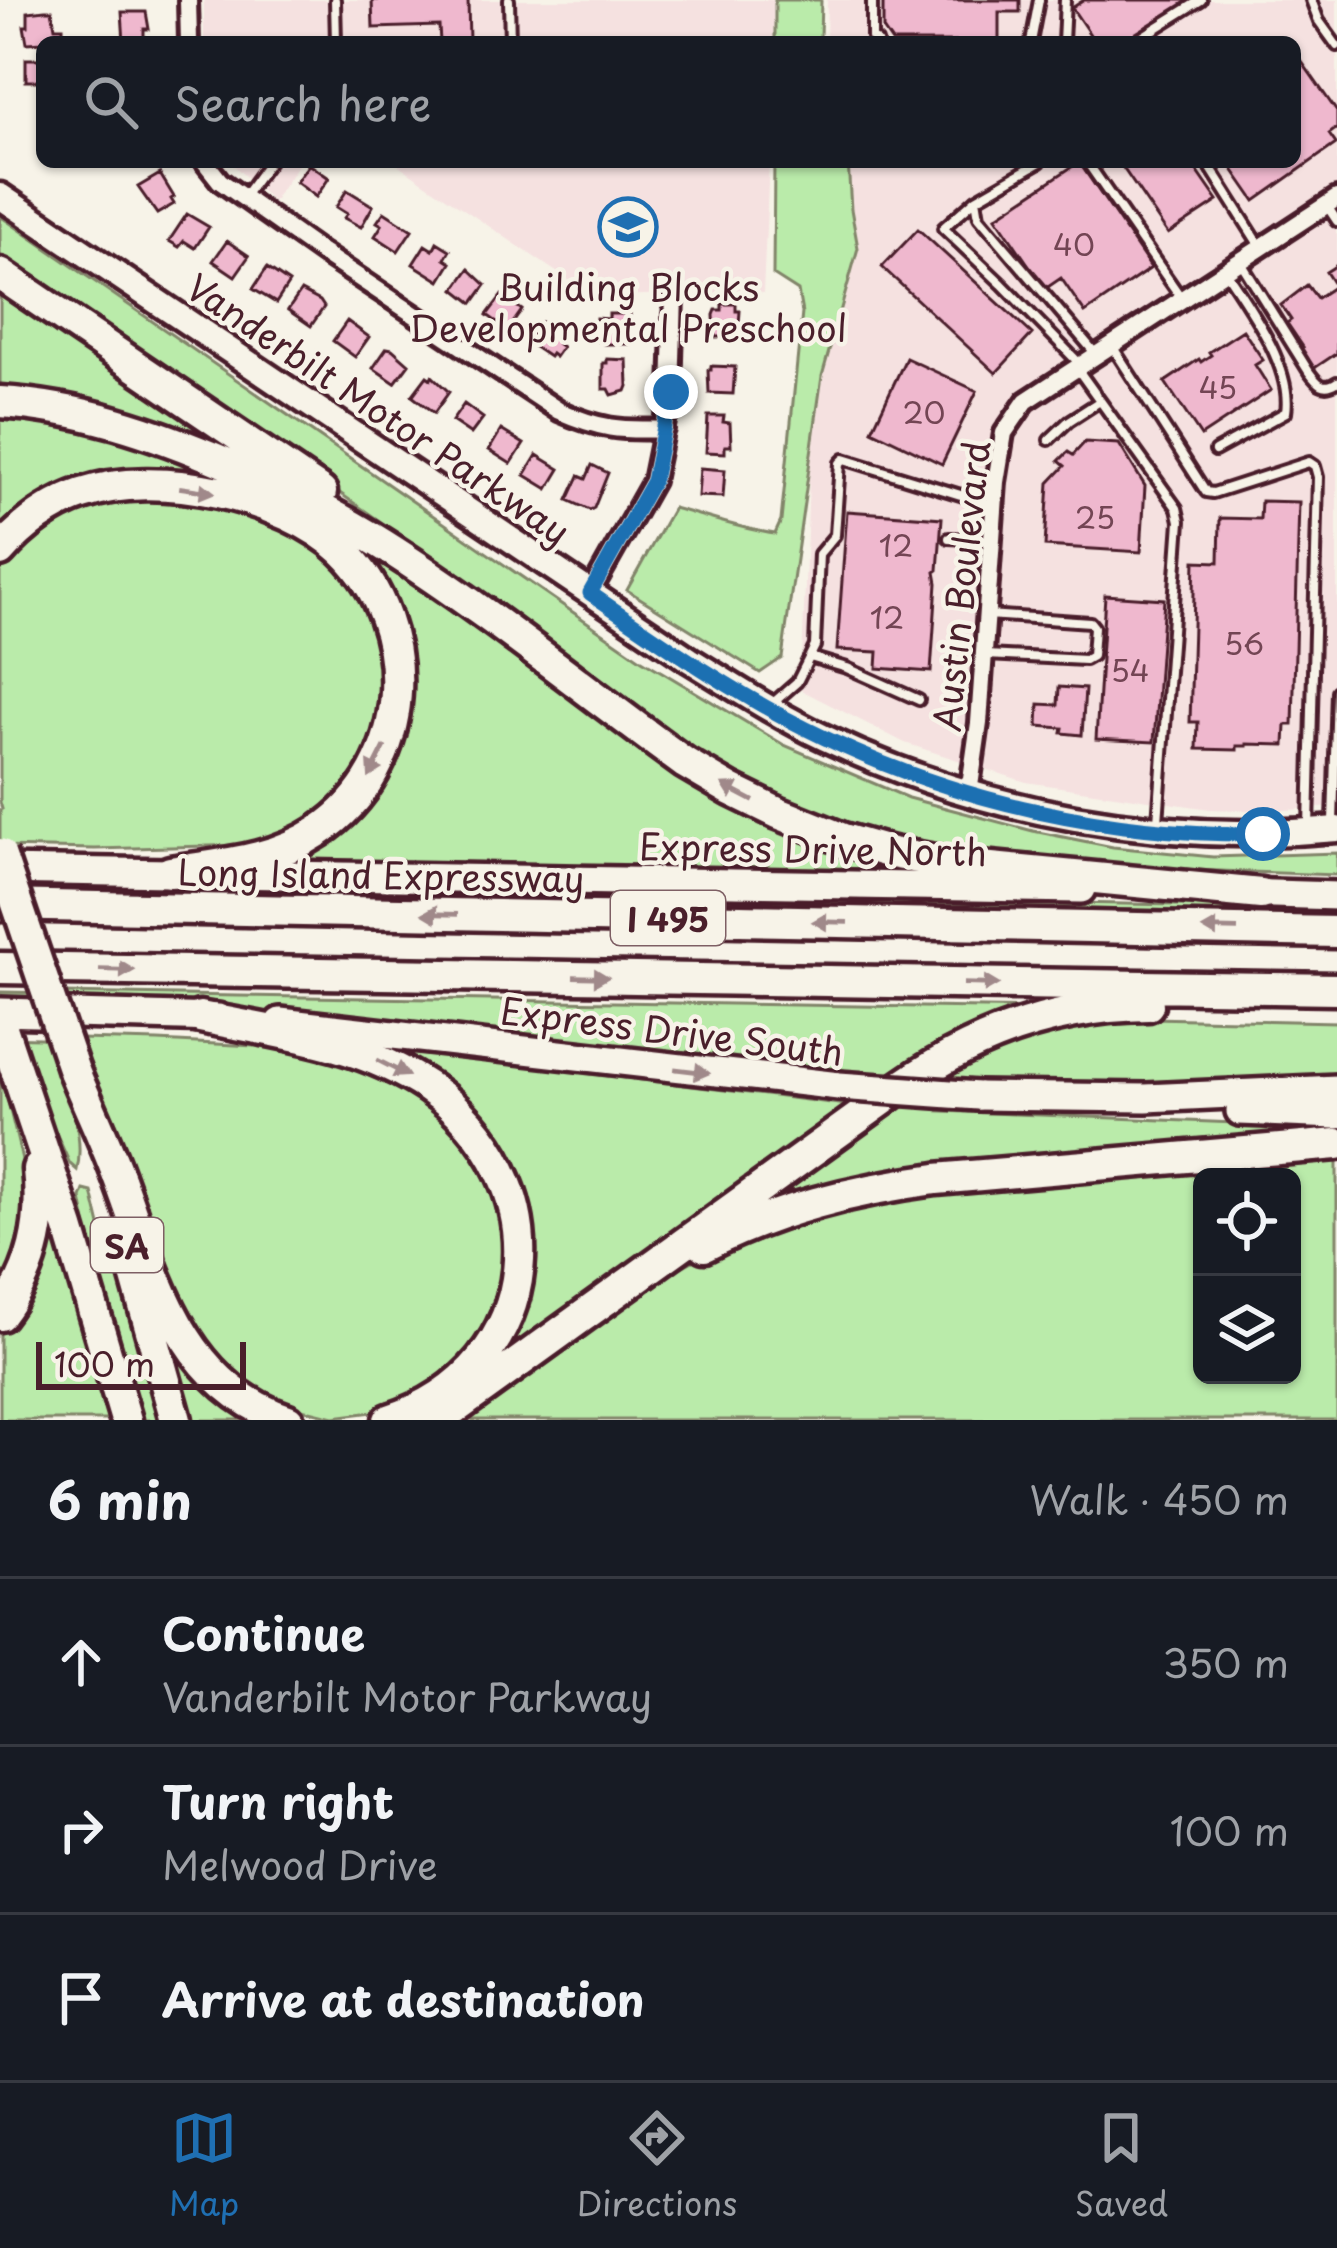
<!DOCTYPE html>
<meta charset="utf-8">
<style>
:root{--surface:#171b24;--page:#242831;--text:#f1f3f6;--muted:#9ea1a6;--line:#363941;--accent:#1f6fb2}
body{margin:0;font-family:"Playpen Sans",sans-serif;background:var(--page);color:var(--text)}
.controls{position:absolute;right:36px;bottom:36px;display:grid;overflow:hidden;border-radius:18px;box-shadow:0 3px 9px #0004}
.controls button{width:108px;height:108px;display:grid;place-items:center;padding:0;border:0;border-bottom:3px solid var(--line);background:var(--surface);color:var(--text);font:60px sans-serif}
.scale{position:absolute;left:36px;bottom:30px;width:210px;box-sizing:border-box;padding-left:12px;border:6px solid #4a1f2b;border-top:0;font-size:33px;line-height:42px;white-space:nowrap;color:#4a1f2b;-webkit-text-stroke:9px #f7f3e8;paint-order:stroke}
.stop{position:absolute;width:36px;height:36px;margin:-27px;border:9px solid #1f6fb2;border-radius:50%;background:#fff}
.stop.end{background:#1f6fb2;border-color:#fff;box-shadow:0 3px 12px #0008}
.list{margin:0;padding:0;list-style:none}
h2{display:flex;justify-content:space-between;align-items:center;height:156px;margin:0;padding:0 48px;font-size:51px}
h2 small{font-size:39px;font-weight:400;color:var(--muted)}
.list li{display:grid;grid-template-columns:78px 1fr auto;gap:36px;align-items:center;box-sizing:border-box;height:168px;padding:0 48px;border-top:3px solid var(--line)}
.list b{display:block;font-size:45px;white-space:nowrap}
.list p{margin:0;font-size:39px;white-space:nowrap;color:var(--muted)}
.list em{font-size:39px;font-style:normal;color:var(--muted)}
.icon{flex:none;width:66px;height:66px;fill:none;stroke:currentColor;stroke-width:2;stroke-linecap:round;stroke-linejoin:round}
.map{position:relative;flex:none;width:1337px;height:1420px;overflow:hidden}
.search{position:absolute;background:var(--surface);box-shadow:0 3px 9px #0004;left:36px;right:36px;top:36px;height:132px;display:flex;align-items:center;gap:30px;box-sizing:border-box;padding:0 42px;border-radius:18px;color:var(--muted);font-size:45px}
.sheet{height:660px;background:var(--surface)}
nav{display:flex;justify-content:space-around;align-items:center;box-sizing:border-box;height:168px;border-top:3px solid var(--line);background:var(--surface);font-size:33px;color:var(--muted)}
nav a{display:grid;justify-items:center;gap:6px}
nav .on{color:var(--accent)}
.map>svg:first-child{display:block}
.built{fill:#f5e1e0}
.green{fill:#baebaa;stroke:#82856a;stroke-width:3;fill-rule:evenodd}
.building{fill:#efb8ce;stroke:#4a1f2b;stroke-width:3}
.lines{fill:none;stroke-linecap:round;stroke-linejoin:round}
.service-casing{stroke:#4a1f2b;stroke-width:16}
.minor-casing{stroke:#4a1f2b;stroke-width:26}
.secondary-casing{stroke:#4a1f2b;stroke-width:33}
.trunk-casing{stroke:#4a1f2b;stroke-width:36}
.motorway-casing{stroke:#4a1f2b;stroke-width:39}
.service{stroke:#f7f3e8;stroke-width:8}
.minor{stroke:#f7f3e8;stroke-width:16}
.secondary{stroke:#f7f3e8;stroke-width:24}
.trunk{stroke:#f7f3e8;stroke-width:27}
.motorway{stroke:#f7f3e8;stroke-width:30}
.trunk-bridge-casing{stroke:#4a1f2b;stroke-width:36;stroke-linecap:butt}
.motorway-bridge-casing{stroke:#4a1f2b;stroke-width:39;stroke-linecap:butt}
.trunk-bridge{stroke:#f7f3e8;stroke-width:27}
.motorway-bridge{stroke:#f7f3e8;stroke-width:30}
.oneway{fill:#a0898a}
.route{stroke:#1f6fb2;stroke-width:15}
.labels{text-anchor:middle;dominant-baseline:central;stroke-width:9;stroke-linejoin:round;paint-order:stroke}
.number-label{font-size:30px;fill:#734554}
.shield{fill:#f7f3e8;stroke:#7e5f64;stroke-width:3}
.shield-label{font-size:33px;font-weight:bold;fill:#4a1f2b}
.poi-label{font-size:36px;fill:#4a1f2b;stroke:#f7f3e8}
.street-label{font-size:36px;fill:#4a1f2b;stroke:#f7f3e8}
</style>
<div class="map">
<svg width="1337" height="1420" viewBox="0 0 1337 1420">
<rect width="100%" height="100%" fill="#f7f3e8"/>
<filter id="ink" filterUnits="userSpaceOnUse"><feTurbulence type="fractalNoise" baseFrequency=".00833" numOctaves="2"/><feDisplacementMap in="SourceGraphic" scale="24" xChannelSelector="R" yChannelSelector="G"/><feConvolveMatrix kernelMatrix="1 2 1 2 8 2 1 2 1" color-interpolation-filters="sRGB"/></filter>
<g filter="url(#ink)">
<path class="built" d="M204,0H778L775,42H204Z
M827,0H1337V807L1268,811L1210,809L1026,782L905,743L801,690L821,162H1295V42H826Z
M230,162H300L273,202Z
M394,162H769L763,293L592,296Z"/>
<path class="green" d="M775,0H821L820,37L823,42H775Z
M774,162H848L851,209L858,248L822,376L782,658L760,673L627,590L673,508C708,517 740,529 775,534L781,521L802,313L798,291L773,275Z
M0,216L642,660L784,745L908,798L1033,831L1113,847L1213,857L1337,853V875L1134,868L940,854L846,830L709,763L451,571L244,426L0,264Z
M0,282L250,460L0,392Z
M0,412L72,420L213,468L399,565L603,715L895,864L896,872L288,863L326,839L407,667L319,526L125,478L0,543Z
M174,496L282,526L334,557L371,605L388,669L381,736L350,787L295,829L246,845L95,849L0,847V810L2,809L0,802V571L31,535L103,500Z
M0,883L1337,908V913L0,892Z
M0,992L1045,1009L431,1420H416L511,1332L499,1148L382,1051L390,1049L847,1105L881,1083L397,1023L246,1010L0,1002Z
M1150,1018L1337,1022V1081L1183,1092L973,1086L941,1111L1337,1127V1141L748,1212L951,1069L1021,1038L1079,1024Z
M0,1037L158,1041L296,1048L385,1075L464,1133L501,1191L505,1294L480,1345L441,1386L396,1409L334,1417L269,1401L210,1356L184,1315L90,1070L66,1078C72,1108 84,1140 77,1170L70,1164L27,1068L2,1077L32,1201L24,1255L0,1298Z
M1337,1154V1420H453L660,1279L718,1247L794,1220L933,1190ZM1202,1177H1292V1375H1202Z
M84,1190L92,1192L112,1276L124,1270L169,1420H137L97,1280L81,1198Z
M59,1226L117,1420H0V1327L46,1227Z
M159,1329L268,1420H185Z"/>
<path class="building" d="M372,0H468L469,42H440L439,26L373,28Z
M883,0H1020V12H999V42H892L883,29Z
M1084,0H1192L1129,42H1095L1072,8Z
M45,10H52L55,27H63V41L27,43L24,26H28V12Z
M122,12H146L149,29H144V42H124Z
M1295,52L1337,112V128L1329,134L1336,144L1255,201L1228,162H1295Z
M26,59H42V91L40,81H26Z
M1079,162L1151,268L1085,313L1061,278L1045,289L996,217Z
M1119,162H1191L1218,201L1168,234Z
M309,164L329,178L316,197L296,182Z
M160,174L174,197L171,199L174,204L157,214L138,187Z
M347,190L373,206L361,227L344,218L347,214L336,207Z
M384,212L412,230L398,251L375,236L382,225L377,222Z
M187,214L209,227L195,248L184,241L179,247L169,241Z
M918,229L1032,334L996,373L882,267Z
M227,241L249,256L235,276L213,261Z
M437,242L450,250L445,259L451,263L440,281L413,264L425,245L433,250Z
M1337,265V353L1313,369L1299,349L1303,347L1287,323L1291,320L1281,305L1307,285L1317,298L1335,286L1326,272Z
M267,268L289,283L276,303L253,289Z
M469,269L486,285L473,303L455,289Z
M301,291L320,301L324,307L311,326L288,310Z
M502,295L522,310L508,330L487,315Z
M722,304H736V311H740L738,337H715L714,315L716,310H722Z
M609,314H630V344H604V341H597L600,327H596V318L609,319Z
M347,321L369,337L355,357L333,341Z
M541,322L563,337L558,344L562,347L555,357L551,354L549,357L527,342Z
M1243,330L1263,360L1255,365L1271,390L1201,436L1165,382L1199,359L1201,362L1211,355L1209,352Z
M387,348L392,349L409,364L395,383L373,368Z
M906,358L977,391L942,464L872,430Z
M607,359L627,360L628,386L626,391L612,395L609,389H603V363H607Z
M711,366L735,367L733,394L709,393L708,370H711Z
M427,376L431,379L432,376L449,392L434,413L412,396Z
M464,404L483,418L471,434L452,421Z
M708,416H724L723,422L730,423L731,446H725V453L706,452Z
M501,430L524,444L511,464L489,450Z
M1085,442L1119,444L1145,486L1141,552L1045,546L1049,483L1065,466L1059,461L1068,452L1073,455Z
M537,455L560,469L548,489L525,475Z
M592,465L608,473L594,508L590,510L568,500L579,476L586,479Z
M700,468L725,470L723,497L698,496Z
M1261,501L1299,502L1293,725H1286L1285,745L1247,744V746H1237V750L1197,749L1198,722H1190L1195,561L1219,562L1220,518L1260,519Z
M847,511L942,518L938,570L935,572L937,583L931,672L877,668L878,652L837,650Z
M1105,595L1164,599L1154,742L1096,739Z
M1059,687L1085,689L1082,735L1062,733L1063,728L1038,726L1039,704L1058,705Z"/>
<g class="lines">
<g class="service-casing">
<path id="service" d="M335,0L336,42
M509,0L510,42
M872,0V38L877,42
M1311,0L1319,21L1337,46
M1031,42L1039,0
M1063,42L1065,0
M1134,42L1201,0
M1040,162L976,199L979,217L1095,353
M1087,162L1182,299
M1207,162L1260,246
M245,195L269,162
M976,199L943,228L1002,284L1079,363
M1327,206L1337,221
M1240,261L1309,372C1317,383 1323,391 1337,382
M1112,346L1206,492L1213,493L1309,462L1315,466L1318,477L1309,827
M1076,367L1177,508L1180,521L1158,822
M1049,440L1069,421L1100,401
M1215,451L1286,412C1293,368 1249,307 1226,272
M949,538L990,540
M986,655L1085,660L1092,656L1094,627L1090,622L987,615
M810,657L847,668L919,700
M773,703L797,682L815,646L819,554L835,535L840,463L844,459L993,505
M1333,822L1337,691"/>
</g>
<g class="minor-casing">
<path id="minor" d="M188,0L189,42
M205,162L220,181L322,253L559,411C600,429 620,431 664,429
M590,593L653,481L671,392L674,295
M969,793L979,723L996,482L1004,433L1026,401L1337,198"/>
</g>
<g class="secondary-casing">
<path id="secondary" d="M0,196L690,660C734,687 778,716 825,738C984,814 1162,845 1337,829"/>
</g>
<g class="trunk-casing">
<path id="trunk" d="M0,870L1081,889
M1239,893L1337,896
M0,1012L218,1018
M280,1022L839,1086
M978,1096L1146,1098L1337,1089
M1240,1111L1337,1115"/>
</g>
<g class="motorway-casing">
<path id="motorway" d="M0,274L321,492
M0,402C80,407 154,432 228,464C280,487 333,513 382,544C487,610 584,690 685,763L731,790L778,813L843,839L892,853L950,864L1261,894
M0,551C22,526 50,505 82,494C156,468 285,496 342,550C422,627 413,769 319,831C274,861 222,864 170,872
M0,905L1337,932
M0,968L1337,989
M200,1017C279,1033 359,1041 428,1087C561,1179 549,1368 389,1420
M0,1022L69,1228L126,1420
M74,1071C88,1105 104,1138 117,1173C153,1269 178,1385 288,1420
M704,1246C777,1209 854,1190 936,1179L1337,1144
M134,1270L176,1420
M0,1315C34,1271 44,1223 38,1169
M439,1420L902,1086C975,1035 1058,1006 1148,1005"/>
</g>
<use href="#service" class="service"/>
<use href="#minor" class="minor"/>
<use href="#secondary" class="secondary"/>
<use href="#trunk" class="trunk"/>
<use href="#motorway" class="motorway"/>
<g class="trunk-bridge-casing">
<path id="trunk-bridge" d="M839,1086L978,1096"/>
</g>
<g class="motorway-bridge-casing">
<path id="motorway-bridge" d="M0,854L74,1071"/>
</g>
<use href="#trunk-bridge" class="trunk-bridge"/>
<use href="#motorway-bridge" class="motorway-bridge"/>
</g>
<defs><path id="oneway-solid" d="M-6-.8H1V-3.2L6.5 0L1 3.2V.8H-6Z" transform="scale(3)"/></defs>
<g class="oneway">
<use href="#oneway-solid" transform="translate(197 490) rotate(8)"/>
<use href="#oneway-solid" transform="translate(377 762) rotate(117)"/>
<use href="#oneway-solid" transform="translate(738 793) rotate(-152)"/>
<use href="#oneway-solid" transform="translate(440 914) rotate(-179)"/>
<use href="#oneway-solid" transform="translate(830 922) rotate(-179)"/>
<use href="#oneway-solid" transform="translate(1220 929) rotate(-179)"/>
<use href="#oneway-solid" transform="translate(117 970) rotate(1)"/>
<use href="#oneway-solid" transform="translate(591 977) rotate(1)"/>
<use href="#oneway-solid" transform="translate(981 984) rotate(1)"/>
<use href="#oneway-solid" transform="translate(393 1068) rotate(27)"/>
<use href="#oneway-solid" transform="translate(692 1071) rotate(7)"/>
</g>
</g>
<g class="lines" filter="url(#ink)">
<path class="route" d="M671,392L653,481L590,593C665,645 742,699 825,738C961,803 1113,836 1263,834"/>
</g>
<defs>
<g id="school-ring" transform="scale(3)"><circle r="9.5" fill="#f7f3e8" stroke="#1f6fb2" stroke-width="1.5"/><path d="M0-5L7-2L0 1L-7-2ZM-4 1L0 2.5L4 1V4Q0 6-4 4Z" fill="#1f6fb2"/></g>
</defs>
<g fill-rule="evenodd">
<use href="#school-ring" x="628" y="227"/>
</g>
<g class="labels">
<g class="number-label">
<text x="1074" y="243">40</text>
<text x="1218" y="386">45</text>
<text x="924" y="411">20</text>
<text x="1095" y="516">25</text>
<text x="896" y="544">12</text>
<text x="887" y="616">12</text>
<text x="1244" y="642">56</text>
<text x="1130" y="669">54</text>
</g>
<g class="shield">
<rect x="611" y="891" width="114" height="54" rx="9"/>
<rect x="91" y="1218" width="72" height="54" rx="9"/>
</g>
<g class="shield-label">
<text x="668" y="918">I 495</text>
<text x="127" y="1245">SA</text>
</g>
<g class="poi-label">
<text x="628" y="286">Building Blocks<tspan x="628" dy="41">Developmental Preschool</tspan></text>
</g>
<g class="street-label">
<text transform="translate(379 408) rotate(34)">Vanderbilt Motor Parkway</text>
<text transform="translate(960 586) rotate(-84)">Austin Boulevard</text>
<text transform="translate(813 848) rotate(1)">Express Drive North</text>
<text transform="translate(381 874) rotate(1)">Long Island Expressway</text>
<text transform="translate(672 1030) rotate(7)">Express Drive South</text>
</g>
</g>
</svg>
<div class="controls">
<button><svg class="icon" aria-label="locate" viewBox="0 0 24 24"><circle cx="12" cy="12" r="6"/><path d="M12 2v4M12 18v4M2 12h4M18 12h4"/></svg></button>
<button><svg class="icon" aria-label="layers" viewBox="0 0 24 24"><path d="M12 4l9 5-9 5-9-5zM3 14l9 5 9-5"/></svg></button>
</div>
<div class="scale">100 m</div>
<div class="stop" style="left:1263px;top:834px"></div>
<div class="stop end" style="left:671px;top:392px"></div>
<div class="search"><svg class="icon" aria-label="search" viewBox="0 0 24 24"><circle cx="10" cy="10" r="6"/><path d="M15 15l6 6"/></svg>Search here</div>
</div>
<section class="sheet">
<h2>6 min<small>Walk · 450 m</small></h2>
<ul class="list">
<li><svg class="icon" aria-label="ahead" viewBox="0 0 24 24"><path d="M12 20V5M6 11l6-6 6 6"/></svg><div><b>Continue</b><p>Vanderbilt Motor Parkway</p></div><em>350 m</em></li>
<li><svg class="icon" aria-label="right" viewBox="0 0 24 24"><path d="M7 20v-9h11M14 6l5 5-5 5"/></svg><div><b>Turn right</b><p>Melwood Drive</p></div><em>100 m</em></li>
<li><svg class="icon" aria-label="arrive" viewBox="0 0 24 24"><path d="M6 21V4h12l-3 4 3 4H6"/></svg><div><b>Arrive at destination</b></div></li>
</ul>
</section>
<nav>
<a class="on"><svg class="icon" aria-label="map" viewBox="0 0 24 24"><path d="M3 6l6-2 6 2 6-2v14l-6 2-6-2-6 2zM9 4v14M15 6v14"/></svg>Map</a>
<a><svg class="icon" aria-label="directions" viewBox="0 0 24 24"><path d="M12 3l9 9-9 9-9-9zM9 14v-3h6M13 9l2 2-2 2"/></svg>Directions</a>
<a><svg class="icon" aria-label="saved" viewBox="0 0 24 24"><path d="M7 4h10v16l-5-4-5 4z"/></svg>Saved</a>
</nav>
